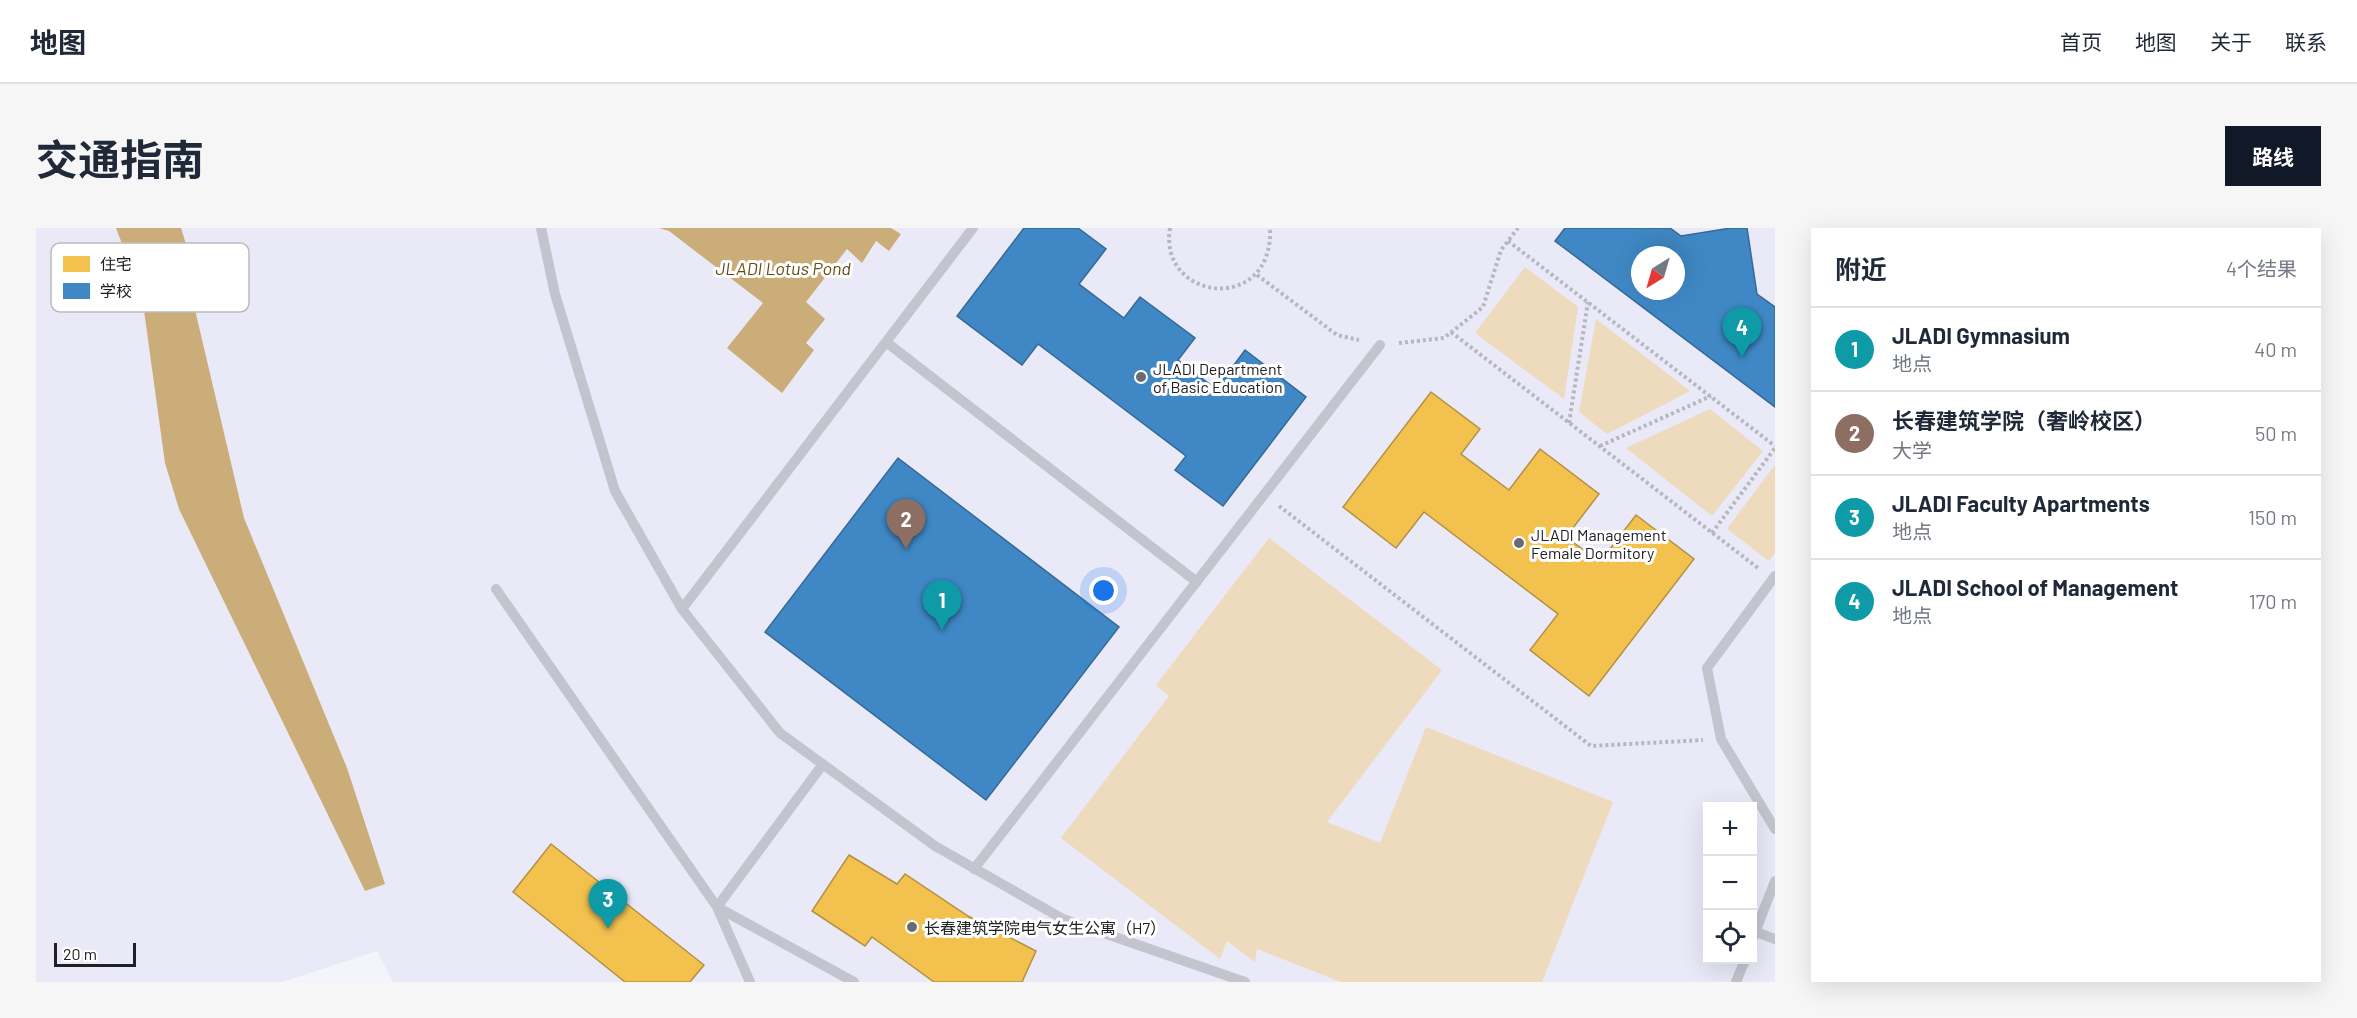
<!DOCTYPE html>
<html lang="zh">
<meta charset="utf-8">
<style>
:root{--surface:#fff;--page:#f6f6f7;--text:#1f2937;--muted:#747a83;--line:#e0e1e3;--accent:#111827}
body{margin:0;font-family:Barlow,"Noto Sans SC",sans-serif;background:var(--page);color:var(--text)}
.controls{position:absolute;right:18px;bottom:18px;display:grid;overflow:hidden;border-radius:0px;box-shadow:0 6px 24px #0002}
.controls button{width:54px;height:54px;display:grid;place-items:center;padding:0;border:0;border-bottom:2px solid var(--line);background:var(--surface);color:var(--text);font:30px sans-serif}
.compass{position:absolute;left:1595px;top:18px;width:54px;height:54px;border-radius:50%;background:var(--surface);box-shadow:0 6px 24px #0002;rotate:217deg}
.scale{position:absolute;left:18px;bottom:15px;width:82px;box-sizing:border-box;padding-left:6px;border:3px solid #202025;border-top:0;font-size:16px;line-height:21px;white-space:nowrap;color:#202025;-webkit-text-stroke:4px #fff;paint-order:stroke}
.you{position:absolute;left:1068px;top:363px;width:21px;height:21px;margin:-15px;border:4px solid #fff;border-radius:50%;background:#1a73e8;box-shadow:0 0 0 9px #1a73e833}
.badge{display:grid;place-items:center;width:39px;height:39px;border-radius:50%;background:var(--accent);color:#fff;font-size:20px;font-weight:700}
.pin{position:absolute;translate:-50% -50px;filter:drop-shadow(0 2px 3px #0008)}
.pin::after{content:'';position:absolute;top:32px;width:21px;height:18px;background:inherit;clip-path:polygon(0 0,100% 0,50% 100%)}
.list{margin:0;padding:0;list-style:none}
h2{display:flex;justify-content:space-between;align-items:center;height:78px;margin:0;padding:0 24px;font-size:26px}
h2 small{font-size:20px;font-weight:400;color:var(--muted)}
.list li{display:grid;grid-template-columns:39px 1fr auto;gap:18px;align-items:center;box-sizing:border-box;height:84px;padding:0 24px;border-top:2px solid var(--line)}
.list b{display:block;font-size:22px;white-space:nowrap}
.list p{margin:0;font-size:20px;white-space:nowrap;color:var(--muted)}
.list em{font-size:20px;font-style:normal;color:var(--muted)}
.icon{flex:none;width:33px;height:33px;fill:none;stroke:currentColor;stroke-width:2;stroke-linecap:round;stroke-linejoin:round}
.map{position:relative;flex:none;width:1739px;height:754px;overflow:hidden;border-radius:0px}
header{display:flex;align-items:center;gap:36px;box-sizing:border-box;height:84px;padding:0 30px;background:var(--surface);border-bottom:2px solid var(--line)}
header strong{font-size:28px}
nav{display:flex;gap:33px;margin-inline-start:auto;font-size:21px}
.intro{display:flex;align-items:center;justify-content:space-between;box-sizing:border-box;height:144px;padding:0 36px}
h1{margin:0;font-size:42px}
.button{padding:15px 27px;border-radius:0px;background:var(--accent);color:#fff;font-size:21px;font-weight:700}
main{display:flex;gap:36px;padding:0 36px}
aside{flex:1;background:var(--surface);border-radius:0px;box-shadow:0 6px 24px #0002}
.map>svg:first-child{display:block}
.built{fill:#e9e9f8;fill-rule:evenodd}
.green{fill:#eedabc}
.water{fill:#cbad7a}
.homes{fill:#f2c14e;stroke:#b39142;stroke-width:1.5}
.schools{fill:#3f88c5;stroke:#366995;stroke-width:1.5;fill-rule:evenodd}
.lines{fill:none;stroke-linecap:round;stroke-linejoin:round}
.path{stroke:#b7b7bf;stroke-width:4;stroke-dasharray:3 3;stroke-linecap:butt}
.service{stroke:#c4c4cf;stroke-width:10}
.poi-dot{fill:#6a6a70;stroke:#fff;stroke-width:2}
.labels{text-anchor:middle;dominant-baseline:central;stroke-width:6;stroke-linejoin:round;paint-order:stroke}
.poi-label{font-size:16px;fill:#202025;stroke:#fff;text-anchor:start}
.water-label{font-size:18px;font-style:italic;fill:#684b10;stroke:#fff}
.key{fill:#fff;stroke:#bcbcbe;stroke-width:1.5}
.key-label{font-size:16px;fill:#202025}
</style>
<header>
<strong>地图</strong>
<nav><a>首页</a><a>地图</a><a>关于</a><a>联系</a></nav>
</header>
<div class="intro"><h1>交通指南</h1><a class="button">路线</a></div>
<main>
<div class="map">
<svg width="1739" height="754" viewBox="0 0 1739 754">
<rect width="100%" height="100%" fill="#f4f4fb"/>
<path class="built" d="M0,0H1739V754H357L341,723L246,754H0ZM1604,27H1640V63H1604ZM1672,578H1716V732H1672Z"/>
<path class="green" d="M1489,39L1542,79L1528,171L1439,105Z
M1560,91L1654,163L1571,206L1543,184Z
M1674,181L1727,223L1676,288L1590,220Z
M1739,237V325L1733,333L1691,301Z
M1233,310L1406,442L1291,594L1344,615L1390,499L1577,574L1506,754H1305L1221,721L1219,734L1191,713L1184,731L1025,610L1133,468L1120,457Z"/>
<path class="water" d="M80,0H145L150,16L160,86L208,290L311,540L349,656L329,663L143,281L129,235L106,68Z
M623,0H855L865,6L853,23L840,13L826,35L811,21L770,74L789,91L770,115L778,122L746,165L691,120L727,75L633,3Z"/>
<path class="homes" d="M1395,164L1444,201L1425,226L1473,262L1504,221L1563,266L1530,309L1564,334L1600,287L1658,331L1553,468L1494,422L1522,386L1388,284L1360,320L1307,279Z
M515,616L668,737L654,754H589L477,664Z
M813,627L861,656L869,646L932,688L1000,723L986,754H898L836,709L829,718L776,683Z"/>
<path class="schools" d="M988,0H1042L1070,21L1043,56L1088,90L1104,69L1159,110L1142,132L1180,161L1209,122L1270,169L1187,278L1139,242L1150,228L1002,116L986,137L921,88Z
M1529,0H1634L1645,8L1695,0H1711L1721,66L1739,79V179L1519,13ZM1604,27H1640V63H1604Z
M862,230L1083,399L950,572L729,404Z"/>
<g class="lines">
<path class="path" d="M1134,0C1122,74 1238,87 1234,0
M1472,13L1739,218
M1221,47L1301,107L1323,112
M1415,104L1722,340
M1363,115L1408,110L1447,79L1465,22L1482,0
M1533,195L1552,74
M1564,218L1675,168
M1243,278L1555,518L1667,512
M1676,305L1739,220"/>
<path class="service" d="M505,0L519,66L579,263L646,381L744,505L899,618L1027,691L1209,754
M850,114L1161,354
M1739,348L1671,440L1685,511L1739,601
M460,361L681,679L714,754
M646,381L937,0
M787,536L681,679L818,754
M938,641L1344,117
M1720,704L1739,711
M1716,712L1739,653
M1700,754L1709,732"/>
</g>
<g class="poi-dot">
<circle cx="1105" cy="149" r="6"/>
<circle cx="1483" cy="315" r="6"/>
<circle cx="876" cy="699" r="6"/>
</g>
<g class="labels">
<g class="poi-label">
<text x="1117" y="140">JLADI Department<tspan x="1117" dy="18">of Basic Education</tspan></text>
<text x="1495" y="306">JLADI Management<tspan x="1495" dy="18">Female Dormitory</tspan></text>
<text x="888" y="699">长春建筑学院电气女生公寓（H7）</text>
</g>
<g class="water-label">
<text x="747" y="40">JLADI Lotus Pond</text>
</g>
</g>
<rect x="15" y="15" width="198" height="69" rx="9" class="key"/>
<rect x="27" y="28" width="27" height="16" fill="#f2c14e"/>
<rect x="27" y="55" width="27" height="16" fill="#3f88c5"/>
<g class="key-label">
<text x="64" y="42">住宅</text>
<text x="64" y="69">学校</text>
</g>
</svg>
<div class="controls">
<button>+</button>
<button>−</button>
<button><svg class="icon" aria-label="locate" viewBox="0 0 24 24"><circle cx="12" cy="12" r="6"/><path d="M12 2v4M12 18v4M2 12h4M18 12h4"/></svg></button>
</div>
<svg class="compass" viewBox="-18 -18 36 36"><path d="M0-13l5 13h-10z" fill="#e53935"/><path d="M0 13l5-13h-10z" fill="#747a83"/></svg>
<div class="scale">20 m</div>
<div class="you"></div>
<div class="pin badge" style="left:906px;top:402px;background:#0f9aa8">1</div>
<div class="pin badge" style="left:870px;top:321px;background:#8d6e63">2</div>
<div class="pin badge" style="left:572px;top:701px;background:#0f9aa8">3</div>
<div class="pin badge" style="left:1706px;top:129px;background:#0f9aa8">4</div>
</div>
<aside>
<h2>附近<small>4个结果</small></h2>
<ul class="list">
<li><span class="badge" style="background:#0f9aa8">1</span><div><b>JLADI Gymnasium</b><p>地点</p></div><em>40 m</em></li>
<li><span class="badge" style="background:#8d6e63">2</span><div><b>长春建筑学院（奢岭校区）</b><p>大学</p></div><em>50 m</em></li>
<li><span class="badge" style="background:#0f9aa8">3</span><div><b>JLADI Faculty Apartments</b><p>地点</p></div><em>150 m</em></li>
<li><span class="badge" style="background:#0f9aa8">4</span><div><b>JLADI School of Management</b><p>地点</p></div><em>170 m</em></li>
</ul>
</aside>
</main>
